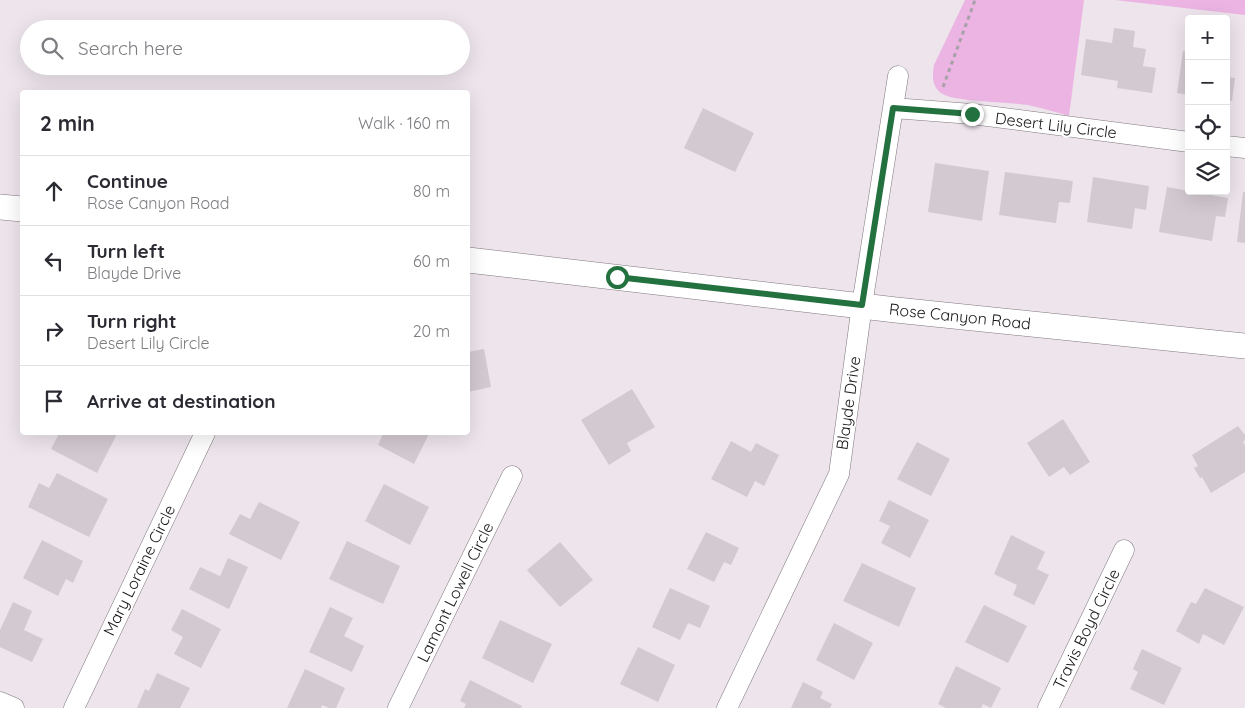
<!DOCTYPE html>
<meta charset="utf-8">
<style>
:root{--surface:#fff;--page:#f7f7f7;--text:#2b2b33;--muted:#7c7c81;--line:#e1e1e2}
body{margin:0;font-family:Quicksand,sans-serif;background:var(--page);color:var(--text)}
.controls{position:absolute;right:15px;top:15px;display:grid;overflow:hidden;border-radius:5px;box-shadow:0 5px 20px #0002}
.controls button{width:45px;height:45px;display:grid;place-items:center;padding:0;border:0;border-bottom:1px solid var(--line);background:var(--surface);color:var(--text);font:25px sans-serif}
.stop{position:absolute;width:15px;height:15px;margin:-11px;border:4px solid #247140;border-radius:50%;background:#fff}
.stop.end{background:#247140;border-color:#fff;box-shadow:0 1px 5px #0008}
.list{margin:0;padding:0;list-style:none}
h2{display:flex;justify-content:space-between;align-items:center;height:65px;margin:0;padding:0 20px;font-size:21px}
h2 small{font-size:16px;font-weight:400;color:var(--muted)}
.list li{display:grid;grid-template-columns:32px 1fr auto;gap:15px;align-items:center;box-sizing:border-box;height:70px;padding:0 20px;border-top:1px solid var(--line)}
.list b{display:block;font-size:19px;white-space:nowrap}
.list p{margin:0;font-size:16px;white-space:nowrap;color:var(--muted)}
.list em{font-size:16px;font-style:normal;color:var(--muted)}
.icon{flex:none;width:28px;height:28px;fill:none;stroke:currentColor;stroke-width:2;stroke-linecap:round;stroke-linejoin:round}
.map{position:relative;flex:none;width:1245px;height:708px;overflow:hidden}
.search{position:absolute;background:var(--surface);box-shadow:0 5px 20px #0002;left:20px;top:20px;width:450px;height:55px;display:flex;align-items:center;gap:12px;box-sizing:border-box;padding:0 18px;border-radius:28px;color:var(--muted);font-size:19px}
.panel{position:absolute;background:var(--surface);box-shadow:0 5px 20px #0002;left:20px;top:90px;width:450px;height:345px;border-radius:5px}
.map>svg:first-child{display:block}
.green{fill:#ebb4e3}
.building{fill:#d3c9d1}
.lines{fill:none;stroke-linecap:round;stroke-linejoin:round}
.minor-casing{stroke:#81787f;stroke-width:21}
.tertiary-casing{stroke:#81787f;stroke-width:26}
.path{stroke:#a8a1a8;stroke-width:3;stroke-dasharray:4 4;stroke-linecap:butt}
.minor{stroke:#fff;stroke-width:20}
.tertiary{stroke:#fff;stroke-width:25}
.route{stroke:#247140;stroke-width:6}
.labels{text-anchor:middle;dominant-baseline:central;stroke-width:4;stroke-linejoin:round;paint-order:stroke}
.street-label{font-size:16px;fill:#171417;stroke:#fff}
</style>
<div class="map">
<svg width="1245" height="708" viewBox="0 0 1245 708">
<rect width="100%" height="100%" fill="#ede4ec"/>
<path class="green" d="M965,0H1084L1069,116C1056,112 1042,108 1028,105C1011,102 952,102 941,93C932,86 932,76 934,65Z
M1115,0H1245V15Z"/>
<path class="building" d="M1114,28L1135,31L1133,47L1146,49L1143,66L1156,68L1152,93L1117,88L1118,81L1081,75L1086,39L1112,43Z
M1183,51L1189,52V95L1177,93Z
M1226,77L1235,78L1232,101L1226,100Z
M703,108L754,133L735,172L684,148Z
M935,163L989,171L982,221L928,212Z
M1005,172L1073,181L1070,203L1059,202L1056,223L999,215Z
M1093,177L1149,186L1146,210L1135,208L1132,229L1087,222Z
M1167,187L1228,198L1225,217L1216,216L1212,241L1159,232Z
M1243,192H1245V243L1237,242Z
M484,349L491,387L468,392V352Z
M632,389L655,427L627,443L631,451L609,465L581,420Z
M1063,419L1090,462L1070,475L1064,467L1049,477L1027,443Z
M1238,426L1245,435V440L1243,442L1245,445V472L1211,493L1202,477L1200,478L1194,468L1198,466L1192,455Z
M60,432H118L97,473L51,449Z
M384,432H430L414,464L378,445Z
M731,441L751,452L756,443L779,455L764,486L755,481L747,497L711,479Z
M917,442L950,459L931,496L897,479Z
M57,473L108,499L89,537L28,507L39,483L49,488Z
M384,484L429,507L410,545L365,521Z
M889,500L929,520L910,558L881,543L890,526L879,521Z
M259,502L300,522L281,560L229,534L240,514L250,519Z
M706,532L739,548L731,565L724,562L714,582L687,569Z
M1011,535L1045,552L1037,569L1049,575L1034,605L1013,595L1017,585L994,574Z
M42,540L83,561L73,583L66,579L58,596L23,578Z
M347,541L400,566L383,604L329,579Z
M560,542L593,580L560,607L527,570Z
M228,558L248,567L229,609L189,589L200,567L220,576Z
M862,563L916,588L899,627L843,601Z
M670,588L710,606L700,628L688,623L680,640L652,627Z
M1205,588L1244,607L1224,645L1203,634L1199,644L1176,631L1191,602L1196,604Z
M13,602L32,611L24,630L43,639L32,662L0,647V630Z
M984,605L1027,626L1008,663L965,642Z
M330,607L353,618L344,636L364,646L352,672L309,652Z
M182,609L221,629L201,668L174,654L183,637L171,630Z
M500,620L552,644L533,683L482,658Z
M834,623L873,643L854,680L816,660Z
M638,647L675,665L658,702L620,684Z
M1142,649L1182,668L1164,705L1130,689L1138,672L1133,669Z
M956,666L1001,688L991,708L983,704L981,708H946L938,704Z
M305,669L345,688L336,708H329L322,705L321,708H287Z
M157,673L190,688L180,708H137L145,689L149,691Z
M470,680L522,706L521,708H464L466,704L460,701Z
M803,682L823,692L820,698L832,704L830,708H791Z"/>
<g class="lines">
<g class="minor-casing">
<path id="minor" d="M893,108L972,114L1189,142
M1226,146L1245,148
M0,702L14,708
M74,708L205,433
M398,708L512,476
M727,708L839,474L862,305L898,76
M1048,708L1124,550"/>
</g>
<g class="tertiary-casing">
<path id="tertiary" d="M0,207L22,209
M468,260L896,310L1245,346"/>
</g>
<path class="path" d="M943,87L975,0"/>
<use href="#minor" class="minor"/>
<use href="#tertiary" class="tertiary"/>
</g>
<g class="lines">
<path class="route" d="M617,277L862,305L893,108L972,114"/>
</g>
<g class="labels">
<g class="street-label">
<text transform="translate(1056 125) rotate(7)">Desert Lily Circle</text>
<text transform="translate(960 316) rotate(6)">Rose Canyon Road</text>
<text transform="translate(848 403) rotate(-82)">Blayde Drive</text>
<text transform="translate(139 570) rotate(-64)">Mary Loraine Circle</text>
<text transform="translate(455 592) rotate(-64)">Lamont Lowell Circle</text>
<text transform="translate(1086 629) rotate(-64)">Travis Boyd Circle</text>
</g>
</g>
</svg>
<div class="controls">
<button>+</button>
<button>−</button>
<button><svg class="icon" aria-label="locate" viewBox="0 0 24 24"><circle cx="12" cy="12" r="6"/><path d="M12 2v4M12 18v4M2 12h4M18 12h4"/></svg></button>
<button><svg class="icon" aria-label="layers" viewBox="0 0 24 24"><path d="M12 4l9 5-9 5-9-5zM3 14l9 5 9-5"/></svg></button>
</div>
<div class="stop" style="left:617px;top:277px"></div>
<div class="stop end" style="left:972px;top:114px"></div>
<div class="search"><svg class="icon" aria-label="search" viewBox="0 0 24 24"><circle cx="10" cy="10" r="6"/><path d="M15 15l6 6"/></svg>Search here</div>
<section class="panel">
<h2>2 min<small>Walk · 160 m</small></h2>
<ul class="list">
<li><svg class="icon" aria-label="ahead" viewBox="0 0 24 24"><path d="M12 20V5M6 11l6-6 6 6"/></svg><div><b>Continue</b><p>Rose Canyon Road</p></div><em>80 m</em></li>
<li><svg class="icon" aria-label="left" viewBox="0 0 24 24"><path d="M17 20v-9H6M10 6l-5 5 5 5"/></svg><div><b>Turn left</b><p>Blayde Drive</p></div><em>60 m</em></li>
<li><svg class="icon" aria-label="right" viewBox="0 0 24 24"><path d="M7 20v-9h11M14 6l5 5-5 5"/></svg><div><b>Turn right</b><p>Desert Lily Circle</p></div><em>20 m</em></li>
<li><svg class="icon" aria-label="arrive" viewBox="0 0 24 24"><path d="M6 21V4h12l-3 4 3 4H6"/></svg><div><b>Arrive at destination</b></div></li>
</ul>
</section>
</div>
